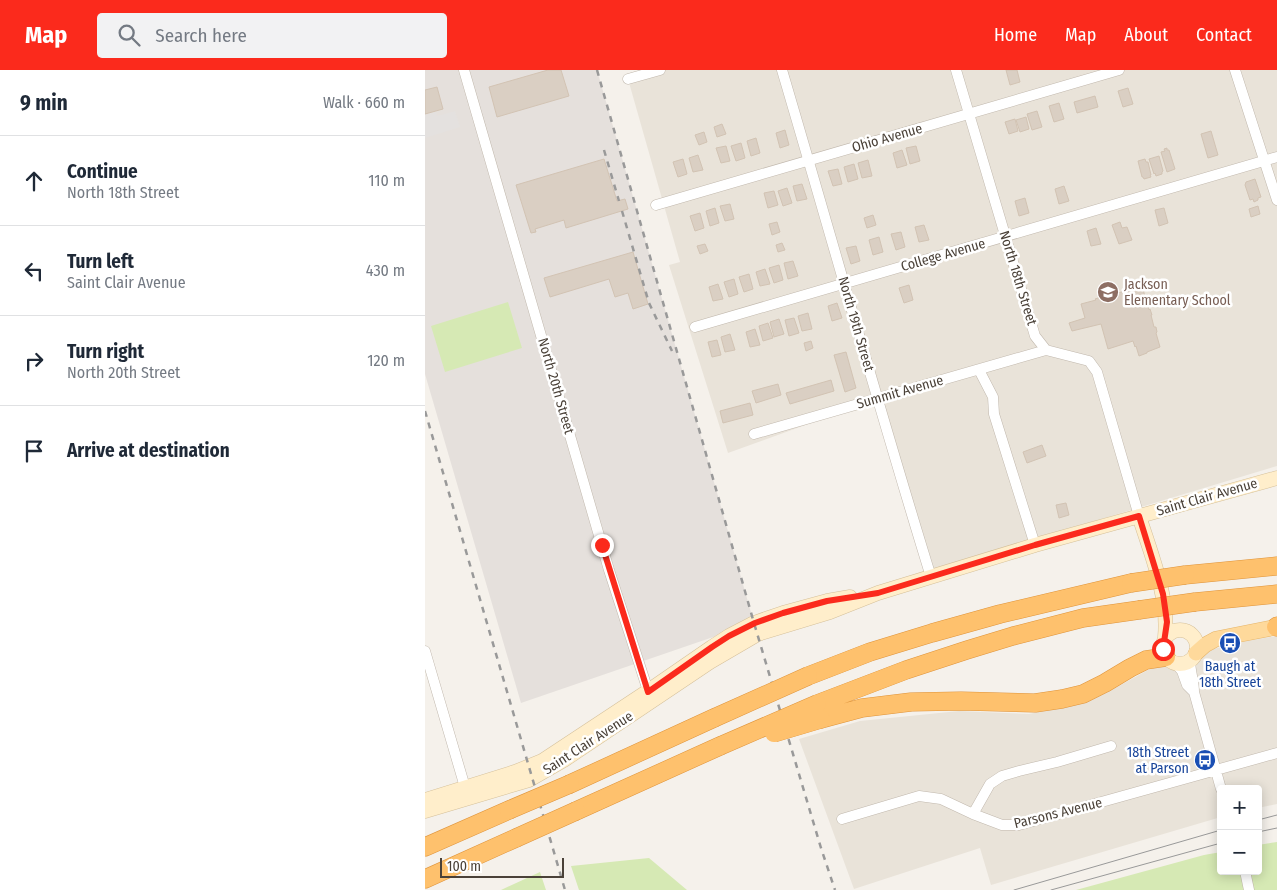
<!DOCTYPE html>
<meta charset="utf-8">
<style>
:root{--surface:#fff;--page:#f2f2f3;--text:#1f2937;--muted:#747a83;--line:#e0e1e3;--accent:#fb2a1c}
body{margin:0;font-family:"Fira Sans Condensed",sans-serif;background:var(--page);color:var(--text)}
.controls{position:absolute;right:15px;bottom:15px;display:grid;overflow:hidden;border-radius:5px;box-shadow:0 2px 12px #0003}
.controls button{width:45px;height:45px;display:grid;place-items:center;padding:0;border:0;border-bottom:1px solid var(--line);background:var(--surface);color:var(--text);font:25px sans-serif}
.scale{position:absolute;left:15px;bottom:12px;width:124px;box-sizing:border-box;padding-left:5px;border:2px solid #4a4138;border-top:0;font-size:14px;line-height:18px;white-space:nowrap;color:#4a4138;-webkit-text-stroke:4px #fff;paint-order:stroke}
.stop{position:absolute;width:15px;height:15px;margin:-11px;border:4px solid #fb2a1c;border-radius:50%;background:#fff}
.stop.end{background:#fb2a1c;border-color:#fff;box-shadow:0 1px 5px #0008}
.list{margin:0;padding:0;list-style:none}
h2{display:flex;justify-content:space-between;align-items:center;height:65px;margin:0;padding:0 20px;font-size:21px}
h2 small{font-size:16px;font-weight:400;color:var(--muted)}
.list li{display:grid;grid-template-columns:32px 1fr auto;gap:15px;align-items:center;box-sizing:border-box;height:90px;padding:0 20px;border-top:1px solid var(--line)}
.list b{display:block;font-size:19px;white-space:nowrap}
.list p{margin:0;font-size:16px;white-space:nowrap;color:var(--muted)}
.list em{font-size:16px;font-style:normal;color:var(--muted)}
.icon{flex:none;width:28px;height:28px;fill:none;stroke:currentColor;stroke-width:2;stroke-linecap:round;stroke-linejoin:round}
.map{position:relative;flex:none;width:852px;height:820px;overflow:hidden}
header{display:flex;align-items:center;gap:30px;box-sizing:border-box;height:70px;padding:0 25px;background:var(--accent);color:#fff}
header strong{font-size:24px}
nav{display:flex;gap:28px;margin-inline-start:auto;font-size:18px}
.search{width:350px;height:45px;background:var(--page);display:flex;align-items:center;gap:12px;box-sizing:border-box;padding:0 18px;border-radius:5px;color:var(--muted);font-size:19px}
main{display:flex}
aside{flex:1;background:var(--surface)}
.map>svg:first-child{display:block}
.residential{fill:#e9e3d9}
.industrial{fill:#e5e0dc}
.green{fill:#d6e9b4}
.parking{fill:#e4e1df}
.building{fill:#dacfc3;stroke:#d2c3b3}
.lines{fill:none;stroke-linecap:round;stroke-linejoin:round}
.minor-casing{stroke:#c1b8ad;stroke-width:11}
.secondary-casing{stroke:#d5c09a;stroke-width:15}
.primary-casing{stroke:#e5b469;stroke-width:16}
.motorway-casing{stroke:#df943b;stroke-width:19}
.minor{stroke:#fff;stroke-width:10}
.secondary{stroke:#ffeecb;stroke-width:14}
.primary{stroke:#fed99b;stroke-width:15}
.motorway{stroke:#fec16d;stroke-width:18}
.tram{stroke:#999;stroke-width:1}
.rail{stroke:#999;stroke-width:2.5;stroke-dasharray:6 6;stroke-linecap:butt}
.motorway-bridge-casing{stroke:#df943b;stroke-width:19;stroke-linecap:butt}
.motorway-bridge{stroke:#fec16d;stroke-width:18}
.route{stroke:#fb2a1c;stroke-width:6}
.labels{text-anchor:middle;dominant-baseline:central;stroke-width:5;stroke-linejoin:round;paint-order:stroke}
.street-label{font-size:14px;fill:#4a4138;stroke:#fff}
.education-label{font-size:14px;fill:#785e54;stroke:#fff;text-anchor:start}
.transit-label{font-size:14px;fill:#164399;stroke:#fff}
</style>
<header>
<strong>Map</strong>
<div class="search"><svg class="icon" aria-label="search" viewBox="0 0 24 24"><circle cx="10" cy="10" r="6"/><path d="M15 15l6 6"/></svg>Search here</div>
<nav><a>Home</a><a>Map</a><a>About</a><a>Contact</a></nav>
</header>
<main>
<aside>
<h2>9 min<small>Walk · 660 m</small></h2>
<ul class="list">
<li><svg class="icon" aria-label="ahead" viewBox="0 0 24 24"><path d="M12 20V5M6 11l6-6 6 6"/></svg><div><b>Continue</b><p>North 18th Street</p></div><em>110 m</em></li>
<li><svg class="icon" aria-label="left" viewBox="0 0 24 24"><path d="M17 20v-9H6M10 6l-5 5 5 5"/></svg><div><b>Turn left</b><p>Saint Clair Avenue</p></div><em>430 m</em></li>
<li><svg class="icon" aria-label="right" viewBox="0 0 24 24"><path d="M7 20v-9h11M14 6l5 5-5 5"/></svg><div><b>Turn right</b><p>North 20th Street</p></div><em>120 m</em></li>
<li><svg class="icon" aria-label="arrive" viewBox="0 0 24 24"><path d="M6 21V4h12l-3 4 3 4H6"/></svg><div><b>Arrive at destination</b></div></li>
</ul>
</aside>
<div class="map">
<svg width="852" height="820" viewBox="0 0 852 820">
<rect width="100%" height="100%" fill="#f5f1eb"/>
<path class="residential" d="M235,0H852V396L504,501L452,329L303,383L244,195L255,192L203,9Z
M852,566V734L833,738V719H796V747L566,815L555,778L429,819L374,669L435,651L534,641L604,644L650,634L683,622L723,600L771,583L822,571Z"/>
<path class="industrial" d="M0,0H172L329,553L96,633L0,304Z"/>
<path class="green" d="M83,232L97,278L20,302L6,256Z
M852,772V820H651L779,785L796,782V801H833V775Z
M224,788L262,820H154L146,796Z
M115,802L121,820H76Z"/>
<path class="parking" d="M30,41L35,57L0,68V45L11,42L12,46Z"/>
<path class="building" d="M123,0H136L144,26L72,47L64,17Z
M581,0H592L595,12L585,15Z
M12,17L18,39L0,44V20Z
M703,18L708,34L698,37L693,21Z
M670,26L673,37L652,43L649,32Z
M634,33L639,49L629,52L624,36Z
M612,41L617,57L607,60L602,44Z
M601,47L604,59L595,62L591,50Z
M590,49L593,61L584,64L580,52Z
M297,54L301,64L292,67L289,57Z
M360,60L364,75L355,78L351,63Z
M786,61L793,85L783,88L776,64Z
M279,62L282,72L274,75L270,65Z
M331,68L335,83L326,86L322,71Z
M316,73L320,88L311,91L306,76Z
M301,76L305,91L296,93L291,78Z
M491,76L495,91L485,94L481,78Z
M742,78V80H744L750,99L742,102L736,82L740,81L739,79Z
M477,80L482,95L472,98L468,83Z
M273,85L278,100L268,102L264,88Z
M734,86L738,101L737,102V104L731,106L730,103L729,104L724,89Z
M179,89L192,131L200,129L203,139L141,158L139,150L110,159L111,162L106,163L91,115Z
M258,89L262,104L253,107L248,92Z
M720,89L721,92H723L726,105H725L726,107L719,109L718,107H717L713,91Z
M443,90L447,106L437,108L433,93Z
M429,94L433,109L423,112L419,97Z
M413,99L417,114L408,116L403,101Z
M830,109L836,127L833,128V130L829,132L828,129L825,130L820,115L821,112Z
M377,114L382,129L372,131L368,116Z
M639,116L644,131L634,134L630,119Z
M362,118L367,133L358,136L353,121Z
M349,121L353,135L343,138L339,123Z
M600,128L604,143L594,146L590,131Z
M305,134L309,149L300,151L295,136Z
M833,136L835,144L826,147L824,139Z
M290,138L294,153L285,156L281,141Z
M739,138L743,153L734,156L730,140Z
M275,143L279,158L270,161L265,146Z
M448,145L451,155L442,158L439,148Z
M352,152L355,162L347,165L344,154Z
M695,152L697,158L702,157L707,170L694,174L687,155Z
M499,155L504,170L494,172L490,157Z
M671,158L676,174L666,176L662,161Z
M476,162L480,177L471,180L466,164Z
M454,167L458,182L448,185L444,170Z
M357,173L360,180L353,182L351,175Z
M280,174L283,181L275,184L272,176Z
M431,176L435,191L426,194L421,178Z
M208,182L223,234L208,239L203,223L190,227L184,209L125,227L119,208Z
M368,191L373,206L363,209L359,193Z
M354,195L358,210L349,213L344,198Z
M340,199L345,214L335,216L331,202Z
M324,204L328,219L319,222L314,207Z
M309,209L313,224L304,227L299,212Z
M293,214L298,229L288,231L284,217Z
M484,215L488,230L479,233L474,218Z
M717,216L724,240L725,239L727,245H726L729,257H731L732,262L731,263L735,277L722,282V283L714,286L711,276L710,277L708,271L683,279L676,254L647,261L644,253L660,248L656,234L671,230L670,229L676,227V228L688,225V223L693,222V223Z
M412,233L417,248L407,251L403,236Z
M383,243L387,259L377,261L373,246Z
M369,248L374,263L364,266L360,250Z
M354,249L359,264L349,267L345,252Z
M343,253L348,268L338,271L334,256Z
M330,259L335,275L325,277L321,262Z
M305,264L310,280L300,282L296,267Z
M292,270L296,285L287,287L283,272Z
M386,271L388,278L381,281L379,273Z
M421,282L431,318L420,322L409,285Z
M406,310L409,321L365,334L361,323Z
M353,314L356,325L331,333L327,321Z
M325,333L328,345L298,353L295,341Z
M617,375L621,386L602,393L598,382Z
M641,433L644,445L634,448L631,435Z"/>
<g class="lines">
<g class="minor-casing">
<path id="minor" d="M39,0L184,500L225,627
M357,0C407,169 454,339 506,507
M531,0L610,266L621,280L664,291L672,302L714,446
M810,0L852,130
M203,9L235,0
M231,135L694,0
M270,257L852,87
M554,300L568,327L569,344L610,475
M329,364L621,280
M0,581L42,724
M765,590C765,601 769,611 769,622L796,719
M751,594L757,601L762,615L769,622
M548,744L565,714L577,706L594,701L632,692L686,676
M417,749L494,726L516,729L548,744L577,755H594L852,683
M820,801L824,820"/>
</g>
<g class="secondary-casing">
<path id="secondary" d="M714,446C726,484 744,527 740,567
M738 577a17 17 0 1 1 34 0a17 17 0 1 1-34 0Z
M0,730L90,702L117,691L223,621L287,577L304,566L329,553L358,543L402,531L425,527
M0,741L104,710L139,690L285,592L333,564L405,542L453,523L610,475L852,408"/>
</g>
<g class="primary-casing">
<path id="primary" d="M771,583L780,575L791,569L852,557"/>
</g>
<g class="motorway-casing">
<path id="motorway" d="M760,505L852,496
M770,532L852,524
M851,557L852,556
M383,606L445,582L507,563L575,544L706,513
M392,634L481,600L542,580L588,566L658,548L714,540
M396,649L437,638L486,632L536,631L610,633L637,629L658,624L680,613L705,598L721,590L741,587
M145,714L289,648
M151,741L295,676
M0,777L84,740
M0,809L91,768"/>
</g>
<use href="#minor" class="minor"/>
<use href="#secondary" class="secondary"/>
<use href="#primary" class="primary"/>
<use href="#motorway" class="motorway"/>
<path class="tram" d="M833,750L852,745
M833,762L852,758
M589,820L796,760
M626,820L796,773"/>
<path class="rail" d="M172,0L329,553L396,778L410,820
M179,80L194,131
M197,141L224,233L247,281
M0,341L140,820"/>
<g class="motorway-bridge-casing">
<path id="motorway-bridge" d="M706,513L760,505
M714,540L770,532
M289,648L383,606
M349,663L396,649
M295,676L392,634
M84,740L145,714
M91,768L151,741"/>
</g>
<use href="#motorway-bridge" class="motorway-bridge"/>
</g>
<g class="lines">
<path class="route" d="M177,475L223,622L287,577L304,566L330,553L358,543L402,531L453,523L610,475L714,446L738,524L742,552L738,579"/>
</g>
<defs>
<g id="school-disc" transform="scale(1.125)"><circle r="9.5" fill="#8d6e63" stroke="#fff"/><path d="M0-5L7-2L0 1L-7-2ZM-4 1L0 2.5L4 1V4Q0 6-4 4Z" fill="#fff"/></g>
<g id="bus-disc" transform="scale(1.125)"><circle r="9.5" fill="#1a4fb4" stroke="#fff"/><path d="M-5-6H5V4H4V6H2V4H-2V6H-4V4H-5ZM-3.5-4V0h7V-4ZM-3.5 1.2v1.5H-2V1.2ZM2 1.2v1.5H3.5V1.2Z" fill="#fff"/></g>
</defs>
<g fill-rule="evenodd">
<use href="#school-disc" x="683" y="222"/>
<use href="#bus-disc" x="805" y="573"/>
<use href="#bus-disc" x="780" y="690"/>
</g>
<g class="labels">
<g class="street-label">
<text transform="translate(462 68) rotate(-16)">Ohio Avenue</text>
<text transform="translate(518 185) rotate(-16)">College Avenue</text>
<text transform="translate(593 208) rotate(73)">North 18th Street</text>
<text transform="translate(431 254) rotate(74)">North 19th Street</text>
<text transform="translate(131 316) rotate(74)">North 20th Street</text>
<text transform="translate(475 322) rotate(-16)">Summit Avenue</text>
<text transform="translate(782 427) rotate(-16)">Saint Clair Avenue</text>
<text transform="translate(163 673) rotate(-33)">Saint Clair Avenue</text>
<text transform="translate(633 743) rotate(-14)">Parsons Avenue</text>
</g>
<g class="education-label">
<text x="699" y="214">Jackson<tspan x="699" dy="16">Elementary School</tspan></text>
</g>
<g class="transit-label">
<text x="805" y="596">Baugh at<tspan x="805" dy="16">18th Street</tspan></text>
<text x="764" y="682" text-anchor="end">18th Street<tspan x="764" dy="16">at Parson</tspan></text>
</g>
</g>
</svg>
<div class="controls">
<button>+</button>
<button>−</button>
</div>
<div class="scale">100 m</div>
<div class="stop" style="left:738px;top:579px"></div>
<div class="stop end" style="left:177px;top:475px"></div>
</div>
</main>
